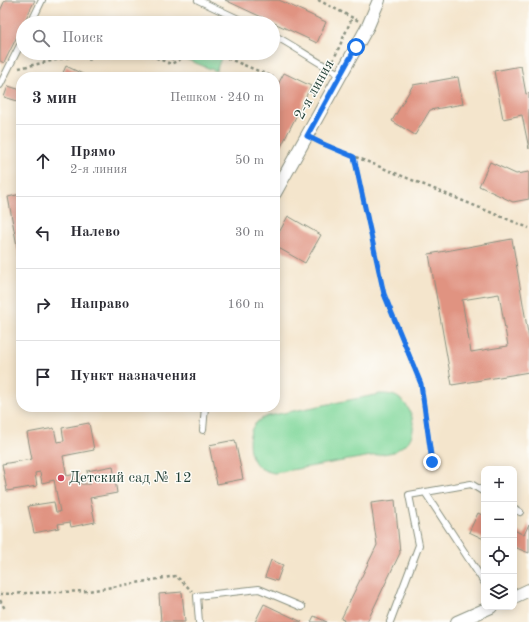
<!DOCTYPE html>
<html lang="ru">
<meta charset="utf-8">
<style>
:root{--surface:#fff;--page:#f7f7f7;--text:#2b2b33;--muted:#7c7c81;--line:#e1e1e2}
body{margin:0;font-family:"Old Standard TT",serif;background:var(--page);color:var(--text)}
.controls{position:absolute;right:12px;bottom:12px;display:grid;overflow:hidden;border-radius:8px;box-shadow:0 2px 10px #0003}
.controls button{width:36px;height:36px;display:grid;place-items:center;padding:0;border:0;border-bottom:1px solid var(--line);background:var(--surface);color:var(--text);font:20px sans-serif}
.stop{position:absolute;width:12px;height:12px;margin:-9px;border:3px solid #1a73e8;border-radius:50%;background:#fff}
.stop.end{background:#1a73e8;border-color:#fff;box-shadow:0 1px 4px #0008}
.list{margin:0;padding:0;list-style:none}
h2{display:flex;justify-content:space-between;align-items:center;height:52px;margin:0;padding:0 16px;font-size:17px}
h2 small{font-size:13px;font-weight:400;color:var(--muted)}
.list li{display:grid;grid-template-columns:26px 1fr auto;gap:12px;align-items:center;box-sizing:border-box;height:72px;padding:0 16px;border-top:1px solid var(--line)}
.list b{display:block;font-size:15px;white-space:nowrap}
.list p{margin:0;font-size:13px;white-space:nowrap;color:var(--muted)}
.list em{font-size:13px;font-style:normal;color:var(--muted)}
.icon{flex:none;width:22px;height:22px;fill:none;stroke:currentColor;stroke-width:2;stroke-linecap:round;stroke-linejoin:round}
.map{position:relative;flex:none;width:529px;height:622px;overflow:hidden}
.search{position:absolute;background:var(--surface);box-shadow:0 2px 10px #0003;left:16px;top:16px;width:264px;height:44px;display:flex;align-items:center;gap:10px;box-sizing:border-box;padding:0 14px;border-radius:22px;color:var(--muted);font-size:15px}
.panel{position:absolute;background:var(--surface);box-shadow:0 2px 10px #0003;left:16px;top:72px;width:264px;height:340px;border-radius:16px}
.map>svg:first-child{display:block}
.green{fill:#82d89c;stroke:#508a68}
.building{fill:#e09381;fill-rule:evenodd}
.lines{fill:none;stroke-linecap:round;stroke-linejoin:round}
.lane-casing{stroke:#8a9180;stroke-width:8}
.street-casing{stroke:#8a9180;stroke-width:14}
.path{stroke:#8a9180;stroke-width:2.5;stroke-dasharray:3 3;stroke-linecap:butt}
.lane{stroke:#fff;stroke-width:6}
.street{stroke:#fff;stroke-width:12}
.route{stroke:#1a73e8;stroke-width:5}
.poi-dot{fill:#d1495b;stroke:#fdfcf7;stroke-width:1.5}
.labels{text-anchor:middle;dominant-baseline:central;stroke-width:3;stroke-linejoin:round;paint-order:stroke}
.street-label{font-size:15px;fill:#1f3d34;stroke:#fdfcf7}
.poi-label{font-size:15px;fill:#1f3d34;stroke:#fdfcf7;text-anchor:start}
</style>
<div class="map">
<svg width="529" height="622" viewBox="0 0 529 622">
<rect width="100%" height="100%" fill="#fdfcf7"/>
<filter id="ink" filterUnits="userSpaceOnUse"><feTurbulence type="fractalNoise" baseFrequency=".025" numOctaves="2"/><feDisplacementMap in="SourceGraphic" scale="8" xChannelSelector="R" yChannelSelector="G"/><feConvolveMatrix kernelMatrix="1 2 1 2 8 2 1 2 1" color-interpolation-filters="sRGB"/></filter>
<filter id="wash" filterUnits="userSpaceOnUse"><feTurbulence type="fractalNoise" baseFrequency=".012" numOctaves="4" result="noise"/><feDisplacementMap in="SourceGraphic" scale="16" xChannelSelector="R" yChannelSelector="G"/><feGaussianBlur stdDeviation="0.9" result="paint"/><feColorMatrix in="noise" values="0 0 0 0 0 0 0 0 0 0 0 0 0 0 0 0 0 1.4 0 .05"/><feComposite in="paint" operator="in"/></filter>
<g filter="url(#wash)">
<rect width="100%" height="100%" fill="#f4e5cc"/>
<path class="green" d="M185,53H223L216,71L183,58Z
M380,394C384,394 391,394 395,396C411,403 420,429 407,443C403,446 398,449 394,452L274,473C270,472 266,471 262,469C248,461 245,436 255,424C258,420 264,418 268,416Z"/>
<g id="blocks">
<path class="building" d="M5,0H35L4,63L0,61V11Z
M225,0H279L326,22L317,43Z
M157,53H176L173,60Z
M66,66L89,77H61Z
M521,66L526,94L529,93V149L522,115L503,119L494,71Z
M284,73L311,86L275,159V90Z
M458,77L463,104L430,110L415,135L392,121L413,85Z
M8,86L21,90V102L4,97Z
M490,162L516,174L529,172V199L513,202L479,186Z
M21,194V257H19L8,197Z
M288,216L321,235L305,263L275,246V240Z
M512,239L529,339V372L452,385L429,254ZM499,294L508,346L471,352L462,300Z
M89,423L94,450L63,456L67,476L79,473L81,484H90L87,471L113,466L117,493L90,498L95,522L71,527L70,522L58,524L59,528L34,533L28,506L54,502L56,512H60L54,480L42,483L40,472L35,473L37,486L7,491L2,464L32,459L27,433L54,428L57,442L64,441L62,428Z
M235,440L243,479L217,484L209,445Z
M395,500L400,553L367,622H343L344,620L341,619L377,545L371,503Z
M478,513L484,516V539L469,532Z
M529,524V553L514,547V530L524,535Z
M271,560L283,565L277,581L265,577Z
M182,592L185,622H161L159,594Z
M264,604L302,622H255Z
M314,616L327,622H311Z"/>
</g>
</g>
<g filter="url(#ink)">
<use href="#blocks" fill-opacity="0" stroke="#8a9180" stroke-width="1"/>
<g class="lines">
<g class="lane-casing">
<path id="lane" d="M198,0L247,23
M31,23L42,0
M273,35C297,47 318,64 342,75
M0,85L23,39
M203,430L205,407
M425,492L484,582
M514,509L520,512
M199,622L197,596L259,589L302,607
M390,622L419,545L409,495L471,484L484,492"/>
</g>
<g class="street-casing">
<path id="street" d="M275,193L368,26L379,0
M514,597L529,590
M457,622L491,607"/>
</g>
<path class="path" d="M318,0L359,21
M145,53L171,64L183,58
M222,56L273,77
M88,60L97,53
M333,61L352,18
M19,68L79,55
M317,141L529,228
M354,157L384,294L421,384L432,462
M0,594L89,591L176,576L192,591
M0,600L5,609"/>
<use href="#lane" class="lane"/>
<use href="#street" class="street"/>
</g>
</g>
<g class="lines" filter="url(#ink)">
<path class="route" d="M356,47L307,136L321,143L354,157L384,294L421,384L432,462"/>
</g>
<circle class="poi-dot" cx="61" cy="478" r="4"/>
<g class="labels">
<g class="street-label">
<text transform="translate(315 90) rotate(-61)">2-я линия</text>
</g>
<g class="poi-label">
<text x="69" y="478">Детский сад № 12</text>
</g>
</g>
</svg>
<div class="controls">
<button>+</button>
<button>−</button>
<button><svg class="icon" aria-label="locate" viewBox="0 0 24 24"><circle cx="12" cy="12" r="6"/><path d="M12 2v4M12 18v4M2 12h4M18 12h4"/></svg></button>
<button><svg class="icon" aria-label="layers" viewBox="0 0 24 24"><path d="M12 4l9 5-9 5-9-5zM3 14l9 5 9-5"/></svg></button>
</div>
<div class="stop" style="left:356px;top:47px"></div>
<div class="stop end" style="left:432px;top:462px"></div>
<div class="search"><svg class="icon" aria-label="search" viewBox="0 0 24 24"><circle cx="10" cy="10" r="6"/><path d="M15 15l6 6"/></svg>Поиск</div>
<section class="panel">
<h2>3 мин<small>Пешком · 240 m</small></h2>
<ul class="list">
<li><svg class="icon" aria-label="ahead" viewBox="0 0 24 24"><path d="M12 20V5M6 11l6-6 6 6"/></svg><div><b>Прямо</b><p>2-я линия</p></div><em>50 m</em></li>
<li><svg class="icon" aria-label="left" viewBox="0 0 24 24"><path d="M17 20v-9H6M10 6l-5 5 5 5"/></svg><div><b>Налево</b></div><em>30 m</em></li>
<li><svg class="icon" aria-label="right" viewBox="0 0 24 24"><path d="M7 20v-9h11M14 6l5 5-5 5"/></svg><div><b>Направо</b></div><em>160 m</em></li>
<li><svg class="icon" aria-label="arrive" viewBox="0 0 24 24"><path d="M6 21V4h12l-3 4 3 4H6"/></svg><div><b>Пункт назначения</b></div></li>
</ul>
</section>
</div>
